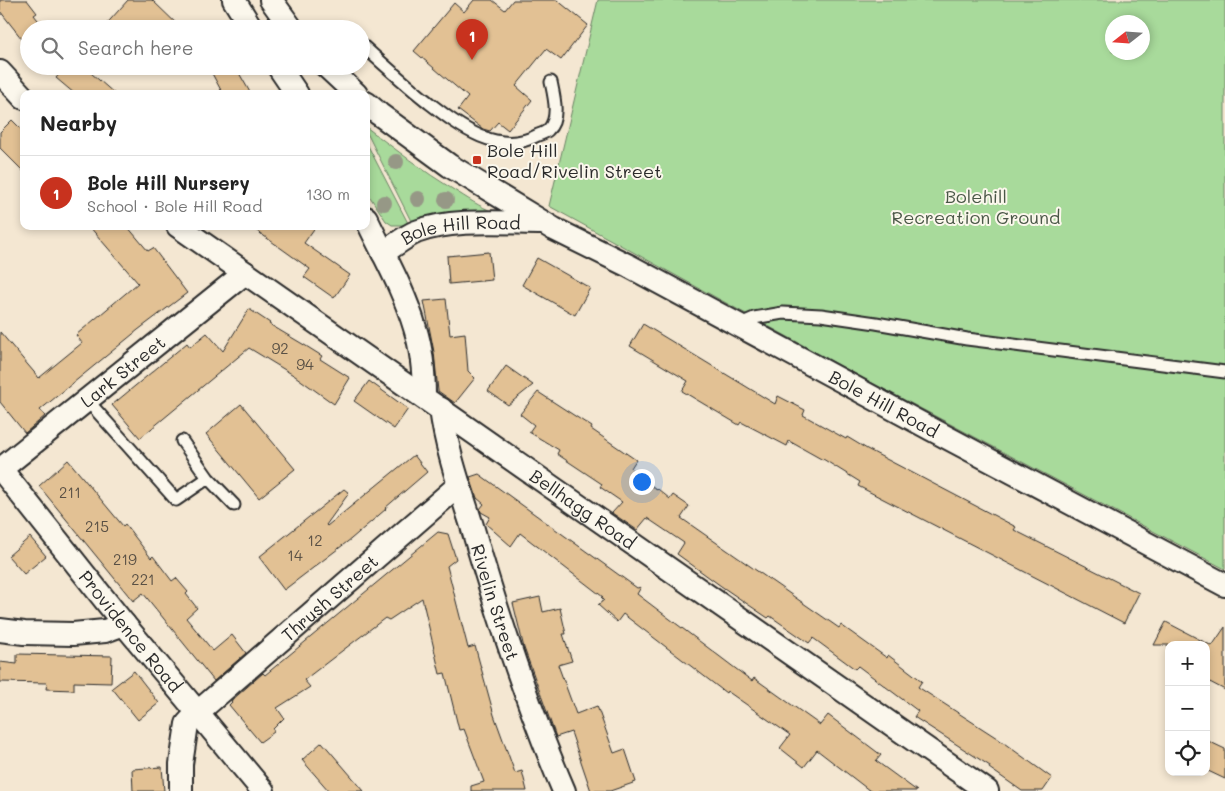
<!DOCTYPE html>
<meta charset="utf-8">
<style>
:root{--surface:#fff;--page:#f2f2f2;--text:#222;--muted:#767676;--line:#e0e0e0;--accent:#c8321e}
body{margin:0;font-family:Mali,sans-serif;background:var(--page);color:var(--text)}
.controls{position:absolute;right:15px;bottom:15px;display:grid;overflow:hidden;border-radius:10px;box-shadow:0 2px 8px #0003}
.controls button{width:45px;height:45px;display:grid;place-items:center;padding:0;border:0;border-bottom:1px solid var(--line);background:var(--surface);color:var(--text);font:25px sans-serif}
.compass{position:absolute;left:1105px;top:15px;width:45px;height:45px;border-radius:50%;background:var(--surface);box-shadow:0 2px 8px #0003;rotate:253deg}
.you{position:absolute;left:641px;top:481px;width:18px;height:18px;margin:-12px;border:4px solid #fff;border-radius:50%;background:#1a73e8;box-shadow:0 0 0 8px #1a73e833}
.badge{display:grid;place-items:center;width:32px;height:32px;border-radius:50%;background:var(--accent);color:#fff;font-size:16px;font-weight:700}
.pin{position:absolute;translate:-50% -41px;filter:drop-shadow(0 1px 2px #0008)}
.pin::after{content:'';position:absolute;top:26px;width:18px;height:15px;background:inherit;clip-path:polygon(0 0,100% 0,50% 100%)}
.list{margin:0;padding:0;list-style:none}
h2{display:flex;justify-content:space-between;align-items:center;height:65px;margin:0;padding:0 20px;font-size:21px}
h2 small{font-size:16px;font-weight:400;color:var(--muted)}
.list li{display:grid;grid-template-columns:32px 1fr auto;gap:15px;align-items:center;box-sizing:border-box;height:75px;padding:0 20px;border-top:1px solid var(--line)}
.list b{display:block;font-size:19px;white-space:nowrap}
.list p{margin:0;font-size:16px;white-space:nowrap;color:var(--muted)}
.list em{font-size:16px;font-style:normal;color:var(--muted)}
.icon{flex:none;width:28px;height:28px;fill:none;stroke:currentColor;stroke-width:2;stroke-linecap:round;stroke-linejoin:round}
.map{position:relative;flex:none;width:1225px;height:791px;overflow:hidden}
.search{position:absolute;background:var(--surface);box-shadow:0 2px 8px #0003;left:20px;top:20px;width:350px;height:55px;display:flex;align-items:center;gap:12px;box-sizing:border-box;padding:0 18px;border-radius:28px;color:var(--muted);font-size:19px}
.panel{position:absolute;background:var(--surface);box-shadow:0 2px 8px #0003;left:20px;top:90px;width:350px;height:140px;border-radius:10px}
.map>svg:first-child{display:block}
.green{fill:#a8da9b;stroke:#6a8263;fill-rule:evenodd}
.building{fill:#e2c194;stroke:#2b2b2b}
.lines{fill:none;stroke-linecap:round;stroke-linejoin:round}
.service-casing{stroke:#2b2b2b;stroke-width:15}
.minor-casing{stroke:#2b2b2b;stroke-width:26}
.service{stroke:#fbf7ec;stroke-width:11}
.minor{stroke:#fbf7ec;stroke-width:22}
.tree{fill:#969886}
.poi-dot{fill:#c8321e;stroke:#fbf7ec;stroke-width:2}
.labels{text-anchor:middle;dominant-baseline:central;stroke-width:4;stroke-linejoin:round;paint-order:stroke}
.number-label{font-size:15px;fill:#595045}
.poi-label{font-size:18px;fill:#2b2b2b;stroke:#fbf7ec;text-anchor:start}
.park-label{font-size:18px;fill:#4a5747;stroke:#fbf7ec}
.street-label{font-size:18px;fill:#2b2b2b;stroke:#fbf7ec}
</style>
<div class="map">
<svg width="1225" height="791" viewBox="0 0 1225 791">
<rect width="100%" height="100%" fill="#f4e7d2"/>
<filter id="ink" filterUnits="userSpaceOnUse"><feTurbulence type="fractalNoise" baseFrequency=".02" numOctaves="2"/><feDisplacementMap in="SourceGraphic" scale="10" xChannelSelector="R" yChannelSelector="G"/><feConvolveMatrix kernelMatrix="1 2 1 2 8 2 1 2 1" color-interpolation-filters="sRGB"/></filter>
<g filter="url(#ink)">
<path class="green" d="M598,0H1225V569L861,377L549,206ZM1112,22H1142V52H1112Z
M366,127C395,149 423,171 454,190C467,198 480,207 494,212L412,223L366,131Z
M366,142L409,225H392L386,221L366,191Z"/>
<path class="building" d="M0,0H27L37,13L34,15L45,29H29V48L0,11Z
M128,0H152L182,29H102Z
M474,0H492L505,10L513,0H557L588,25L561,60L546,49L516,86L532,100L508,130L498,122L490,131L483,129L458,110L468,97L414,51L454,3L464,12Z
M66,66H83L115,94H75L56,78Z
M208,66H235L251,94H223Z
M12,120L24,132V172L0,148V132Z
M89,226H127L148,251L153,248L187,293L138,330L40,410L45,416L25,433L0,402V332L39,378L82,343L76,335L138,283Z
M250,226H316L304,243L350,275L334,298L304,277L310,269Z
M489,252L492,280L449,284L447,256Z
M537,258L590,288L575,315L522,285Z
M446,299L450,335L465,333L468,371L475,378L455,403L438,391L434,352L424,301Z
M249,309L270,323L269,324L306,346L322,356L320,359L350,378L334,404L295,376L249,348L140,438L112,405L187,343L190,347L207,333L223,351Z
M643,324L775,404L778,396L805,410L803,415L846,439L847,437L867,449L1016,527L1014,530L1139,593L1124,623L858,486L860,482L823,459V460L789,441L787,446L741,422L739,425L682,391L688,381L630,346Z
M506,366L533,385L508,405L488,391Z
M369,381L408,409L394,429L354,401Z
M538,392L592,427L591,429L636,460L631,468L657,490L658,489L670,499L673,495L689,506L681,518L839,628L841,625L887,658L888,655L922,681L918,687L997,738L1052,778L1043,791H1022L989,768L990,766L914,717L918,711L858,666L855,669L813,638L809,643L770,616L768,618L721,586L677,554L684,543L647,518L637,530L612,513L622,502L600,487L602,484L557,454L559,450L529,432L534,425L520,414Z
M241,404L295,469L259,498L206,434Z
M414,455L427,472L385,508L386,509L351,539L284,590L259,557L344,489L349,493L326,525L327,526Z
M68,460L123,526L125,524L151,558L153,556L172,581L176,578L188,592L186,594L197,608L186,618L213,651L232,635L246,653L214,681L143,593L133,601L39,486Z
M479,474L637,588L641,587L637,594L752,681L754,678L820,725L828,715L881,755L876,761L917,791H870L817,750L804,767L780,748L790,735L727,691L726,693L623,614L617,622L598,605L604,600L601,597H603L520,533L511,546L486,524L490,517L481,512L480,509L484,504L477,498L470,477Z
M438,532L448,534L456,559L447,566L468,648L475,646L494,715L515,773L522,771L527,791H471V786L484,782L464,729L459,730L445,673L440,674L422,598L389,620L385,618L304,680L310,687L277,708L284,718L273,729L274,732L260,742L229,705L232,702L231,701L263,673L265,675Z
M30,537L46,556L24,574L8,556Z
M540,597L543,612L560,608L566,634H563L572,661L558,665L576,714L597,706L614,753L625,749L636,782L610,791H591L571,732L556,737L524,648L513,603Z
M1166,622L1212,646L1225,627V690L1206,680V645H1154Z
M17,654L112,656L111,683L74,682V690L46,689L47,683L0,682V662L17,664Z
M134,671L159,703L138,720L112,688Z
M1206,740L1225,749V779L1206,770Z
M322,742L364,791H329L302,760Z
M162,767L164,791H133L132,769Z"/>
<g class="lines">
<g class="service-casing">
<path id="service" d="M361,44C383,64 405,84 428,102C459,126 498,157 538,135C541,134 546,132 548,130C560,119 554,96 551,82
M738,325L754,318L783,313L821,315L876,323L967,339L1225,372
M87,400L176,500L208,478L234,505
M182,441L208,478"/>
</g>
<g class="minor-casing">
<g id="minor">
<path d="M234,0L252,29"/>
<path d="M271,0L292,29"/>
<path d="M278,66L297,94"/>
<path d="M326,66L356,94"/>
<path d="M0,72L24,98"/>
<path id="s1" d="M366,103L379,114L450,166L554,229L629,266L931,429L1225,585"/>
<path d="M366,218C383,254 404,290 415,328C422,350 424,375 424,397"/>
<path id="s2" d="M178,226L987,791"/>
<path id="s3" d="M383,253C393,247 404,237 416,232C452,218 504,223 543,223"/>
<path id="s4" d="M441,409C446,448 460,488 472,526C498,616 527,705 564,791"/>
<path id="s5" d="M0,468L124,624L263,791"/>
<path id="s6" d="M1,469L245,273"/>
<path d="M0,630L24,633L73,634L105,631L124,624"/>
<path id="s7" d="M181,791V764L187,724L198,712L459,485"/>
</g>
</g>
<use href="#service" class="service"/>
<use href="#minor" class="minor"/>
</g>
<g class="tree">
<circle cx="396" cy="162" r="8"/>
<circle cx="418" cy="199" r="8"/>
<circle cx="446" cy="200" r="8"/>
<circle cx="384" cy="203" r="8"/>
</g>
</g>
<rect class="poi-dot" x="472" y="155" width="10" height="10" rx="2.5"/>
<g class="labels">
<g class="number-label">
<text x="280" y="348">92</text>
<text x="305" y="364">94</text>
<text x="70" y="492">211</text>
<text x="97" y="526">215</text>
<text x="315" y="540">12</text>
<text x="295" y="555">14</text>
<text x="125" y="559">219</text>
<text x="143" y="579">221</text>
</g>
<g class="poi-label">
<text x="487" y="150">Bole Hill<tspan x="487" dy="21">Road/Rivelin Street</tspan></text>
</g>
<g class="park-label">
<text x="976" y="196">Bolehill<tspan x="976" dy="21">Recreation Ground</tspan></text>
</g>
<g class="street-label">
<text stroke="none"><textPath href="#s3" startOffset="84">Bole Hill Road</textPath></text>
<text stroke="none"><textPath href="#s6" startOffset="156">Lark Street</textPath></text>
<text stroke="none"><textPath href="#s1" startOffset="600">Bole Hill Road</textPath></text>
<text stroke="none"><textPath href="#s2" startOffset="494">Bellhagg Road</textPath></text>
<text stroke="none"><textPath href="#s7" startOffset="258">Thrush Street</textPath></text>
<text stroke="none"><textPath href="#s4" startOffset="201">Rivelin Street</textPath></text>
<text stroke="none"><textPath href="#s5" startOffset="209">Providence Road</textPath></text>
</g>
</g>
</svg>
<div class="controls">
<button>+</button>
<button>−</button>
<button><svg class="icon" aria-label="locate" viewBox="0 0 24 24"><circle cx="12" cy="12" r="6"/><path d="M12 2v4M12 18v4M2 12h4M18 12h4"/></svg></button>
</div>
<svg class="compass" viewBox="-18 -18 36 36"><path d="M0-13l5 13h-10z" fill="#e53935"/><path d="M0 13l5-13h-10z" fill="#767676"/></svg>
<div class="you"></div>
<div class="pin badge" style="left:472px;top:60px">1</div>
<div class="search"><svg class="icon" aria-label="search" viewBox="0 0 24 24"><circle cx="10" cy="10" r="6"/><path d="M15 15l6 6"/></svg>Search here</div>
<section class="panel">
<h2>Nearby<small></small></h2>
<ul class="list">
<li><span class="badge">1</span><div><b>Bole Hill Nursery</b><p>School · Bole Hill Road</p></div><em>130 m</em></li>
</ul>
</section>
</div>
